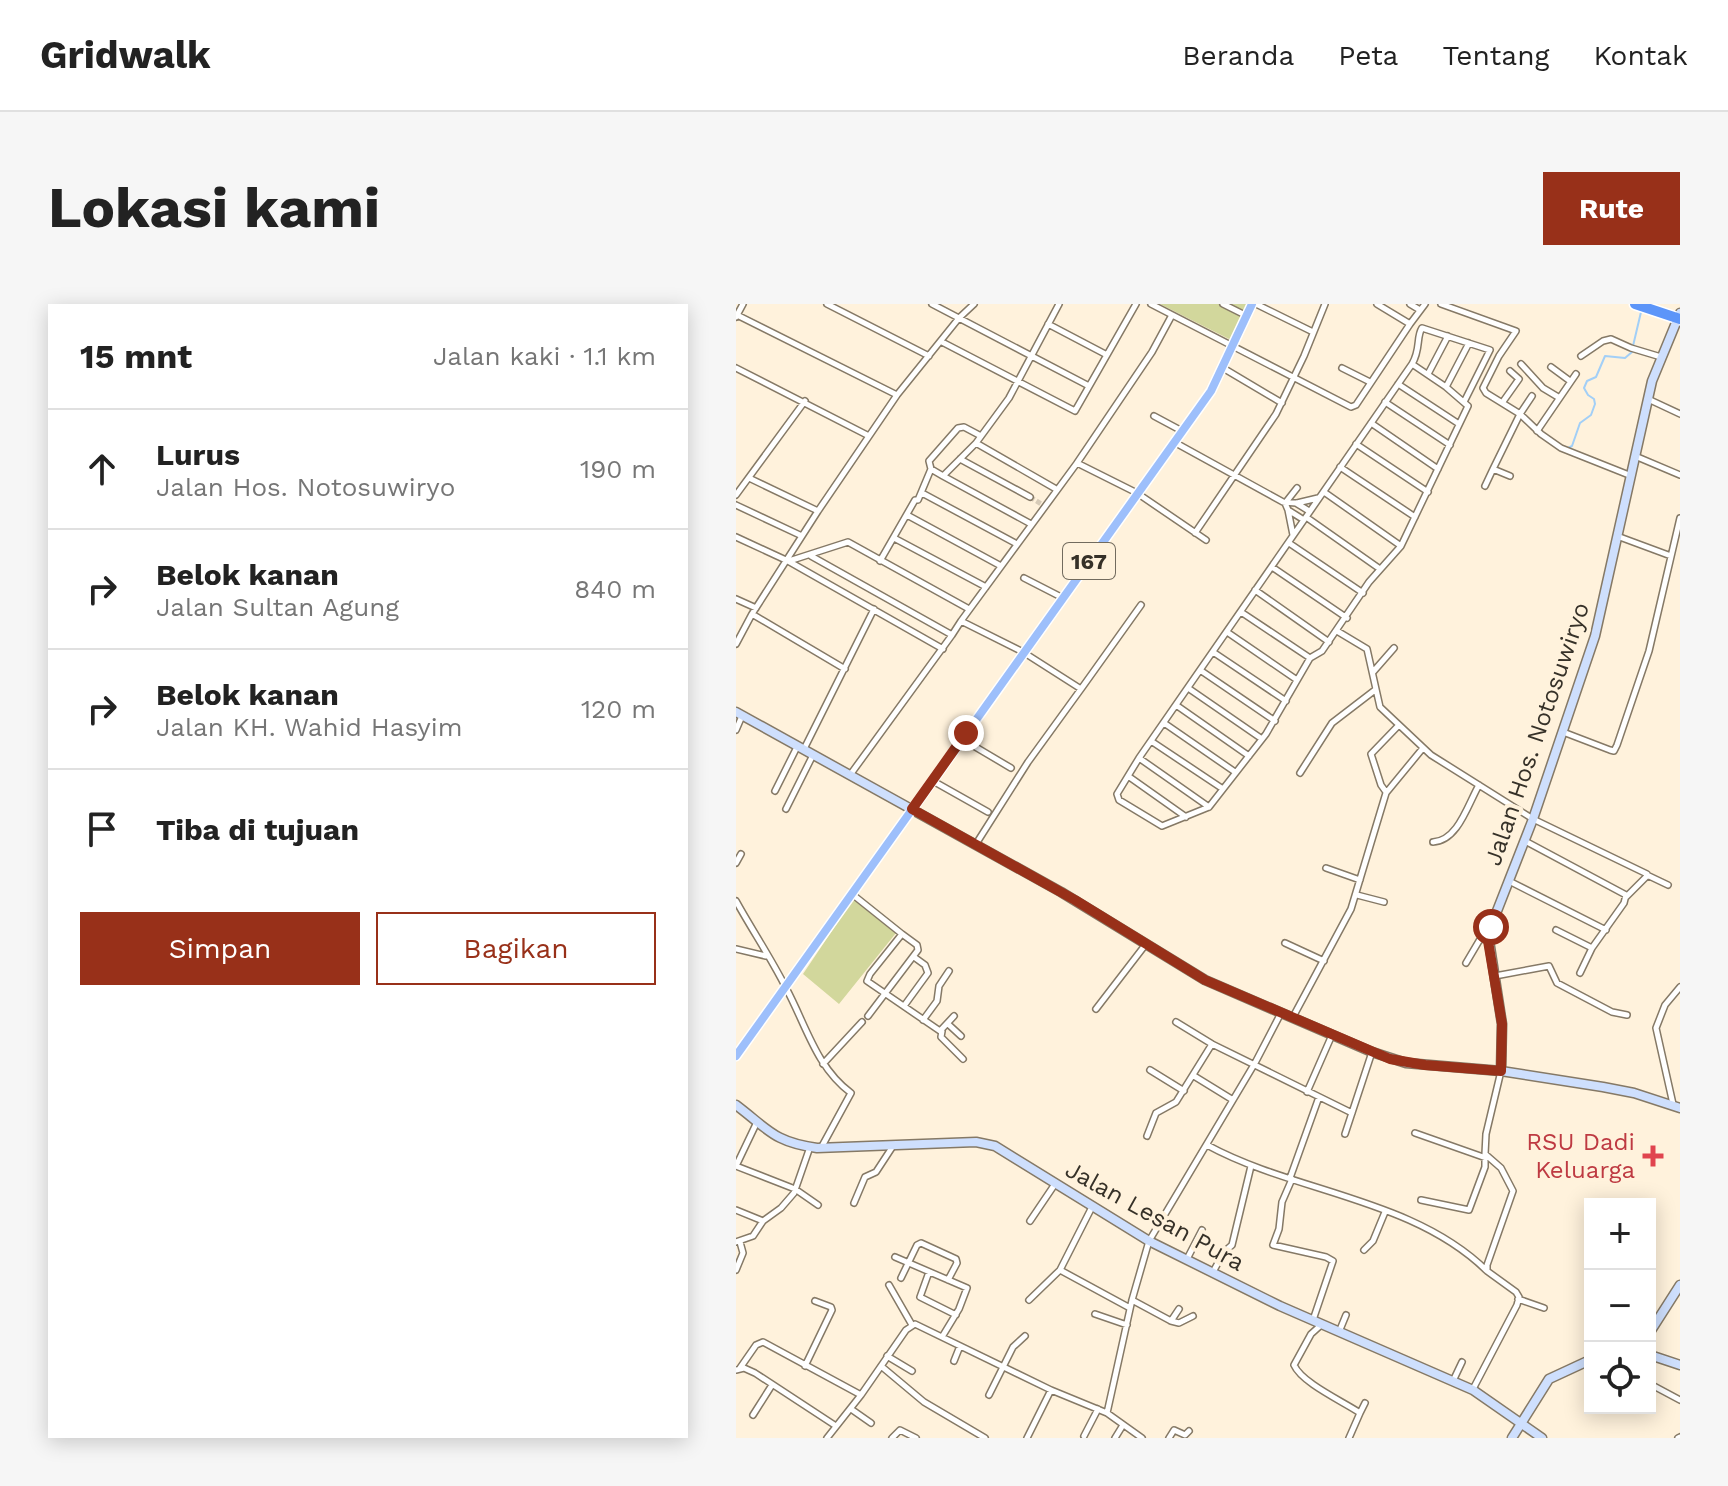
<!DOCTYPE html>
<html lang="id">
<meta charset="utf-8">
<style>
:root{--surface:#fff;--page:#f6f6f6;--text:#222;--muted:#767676;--line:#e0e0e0;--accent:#983019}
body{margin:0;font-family:"Work Sans",sans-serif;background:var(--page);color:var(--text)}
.controls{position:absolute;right:24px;bottom:24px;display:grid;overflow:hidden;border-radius:0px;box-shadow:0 4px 20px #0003}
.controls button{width:72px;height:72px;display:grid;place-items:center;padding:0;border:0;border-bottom:2px solid var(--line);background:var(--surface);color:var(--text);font:40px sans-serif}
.stop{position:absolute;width:24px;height:24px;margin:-18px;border:6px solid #983019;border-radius:50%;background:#fff}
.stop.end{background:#983019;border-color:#fff;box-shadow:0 2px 8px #0008}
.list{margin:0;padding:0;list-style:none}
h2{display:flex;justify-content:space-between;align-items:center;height:104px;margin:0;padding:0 32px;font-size:34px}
h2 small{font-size:26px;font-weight:400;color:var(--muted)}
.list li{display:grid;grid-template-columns:52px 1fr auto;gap:24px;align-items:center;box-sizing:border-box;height:120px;padding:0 32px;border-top:2px solid var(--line)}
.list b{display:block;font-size:30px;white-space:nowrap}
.list p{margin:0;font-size:26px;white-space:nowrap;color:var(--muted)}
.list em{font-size:26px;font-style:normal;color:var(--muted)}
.actions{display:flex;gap:16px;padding:24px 32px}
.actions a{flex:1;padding:18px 0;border:2px solid var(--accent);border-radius:0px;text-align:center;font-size:28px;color:var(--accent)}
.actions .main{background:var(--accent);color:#fff}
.icon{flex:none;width:44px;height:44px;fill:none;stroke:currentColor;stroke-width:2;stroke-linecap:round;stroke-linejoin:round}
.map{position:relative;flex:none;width:944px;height:1134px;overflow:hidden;border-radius:0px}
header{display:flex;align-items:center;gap:48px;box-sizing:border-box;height:112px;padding:0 40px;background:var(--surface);border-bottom:2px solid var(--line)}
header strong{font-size:38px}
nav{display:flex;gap:44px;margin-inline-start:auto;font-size:28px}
.intro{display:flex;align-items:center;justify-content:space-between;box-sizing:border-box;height:192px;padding:0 48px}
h1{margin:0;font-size:56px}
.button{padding:20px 36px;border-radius:0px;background:var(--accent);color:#fff;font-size:28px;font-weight:700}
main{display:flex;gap:48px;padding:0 48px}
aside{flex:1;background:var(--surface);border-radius:0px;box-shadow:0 4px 20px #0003}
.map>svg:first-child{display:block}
.green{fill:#d2d79c}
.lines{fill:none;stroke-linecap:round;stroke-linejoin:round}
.stream{stroke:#a2cff7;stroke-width:2}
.street-tunnel{stroke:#d7cbb8;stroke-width:5;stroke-dasharray:5 2.5;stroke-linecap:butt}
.street-casing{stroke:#857966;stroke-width:8}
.secondary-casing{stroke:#857966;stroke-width:11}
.primary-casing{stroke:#fff;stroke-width:11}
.highway-casing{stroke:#fff;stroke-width:13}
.street{stroke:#fff;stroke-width:5}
.secondary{stroke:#cedffd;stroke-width:8}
.primary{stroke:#9dbffb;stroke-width:8}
.highway{stroke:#5c95f9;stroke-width:10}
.route{stroke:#983019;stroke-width:10}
.health-dot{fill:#e0444e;stroke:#fff2dc;stroke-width:3}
.labels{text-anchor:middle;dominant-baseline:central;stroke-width:8;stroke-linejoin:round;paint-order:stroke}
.shield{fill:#fff2dc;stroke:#726b5e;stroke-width:2}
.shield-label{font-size:22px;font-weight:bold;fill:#363128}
.street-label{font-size:24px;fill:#363128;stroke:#fff2dc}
.health-label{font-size:24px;fill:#be3a42;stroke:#fff2dc;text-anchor:end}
</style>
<header>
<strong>Gridwalk</strong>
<nav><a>Beranda</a><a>Peta</a><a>Tentang</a><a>Kontak</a></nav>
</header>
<div class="intro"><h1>Lokasi kami</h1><a class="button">Rute</a></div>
<main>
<aside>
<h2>15 mnt<small>Jalan kaki · 1.1 km</small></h2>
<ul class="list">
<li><svg class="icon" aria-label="ahead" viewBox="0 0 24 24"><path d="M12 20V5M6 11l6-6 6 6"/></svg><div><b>Lurus</b><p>Jalan Hos. Notosuwiryo</p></div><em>190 m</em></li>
<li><svg class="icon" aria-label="right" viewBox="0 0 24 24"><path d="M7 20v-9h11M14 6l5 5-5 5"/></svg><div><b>Belok kanan</b><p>Jalan Sultan Agung</p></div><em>840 m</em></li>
<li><svg class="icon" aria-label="right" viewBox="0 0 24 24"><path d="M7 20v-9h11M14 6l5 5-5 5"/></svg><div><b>Belok kanan</b><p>Jalan KH. Wahid Hasyim</p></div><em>120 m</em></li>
<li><svg class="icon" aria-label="arrive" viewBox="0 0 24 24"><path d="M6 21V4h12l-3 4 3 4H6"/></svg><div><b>Tiba di tujuan</b></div></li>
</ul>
<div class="actions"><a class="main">Simpan</a><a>Bagikan</a></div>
</aside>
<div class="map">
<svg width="944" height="1134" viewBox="0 0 944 1134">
<rect width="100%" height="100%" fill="#fff2dc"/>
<path class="green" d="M424,0H513L497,37Z
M118,594L160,629L103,700L67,670Z"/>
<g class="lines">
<path class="stream" d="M897,42L905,8
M832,144L836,142L844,119L855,111L859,100L858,95L852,91L848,84L851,77L860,73L869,52L889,54L896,48"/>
<path class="street-tunnel" d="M294,193L307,201"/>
<g class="street-casing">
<path id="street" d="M91,0L193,52
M196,0L353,82
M415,0L615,103L620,101L674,20
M487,0L511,12
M520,0L577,28
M641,0L674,20L689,0
M674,0L684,6
M705,0L780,27L763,52L747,84L750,89L784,110L805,130L825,144L893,171
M1,11L161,91
M0,13L7,0
M312,20L371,51
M206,38L339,107L400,0
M845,52L867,37L875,35L895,44L925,53
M676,60L710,83L732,102L665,242L633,278L586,347L574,354L530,430L473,503L426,522L383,496L381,490L403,454L676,60C685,45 680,33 686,24L754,46L728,98
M785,60L807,84L822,93
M815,63L834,77
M0,64L133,132
M487,64L546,99
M606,64L634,78
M692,70L712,32
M662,80L723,120
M710,83L733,39
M912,95L944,110
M649,98L714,141
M766,99L783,75L774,67
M418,112L446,127
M635,119L702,165
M801,127L840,70
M438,138L547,198L560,199L573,207
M240,139L320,185
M620,140L692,188
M899,152L944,171
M224,155L294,193
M341,159L416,48L436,11
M604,163L679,213
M195,165L193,157L222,124L228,123L245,132
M207,172L295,220
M774,172L757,165L784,110L796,92
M13,174L82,207
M749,182L757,165
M588,188L665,242
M186,189L281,240
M0,191L69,97
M550,198L561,184
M549,199L552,206L568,216
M561,199L582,194
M0,201L66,232
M552,206L557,231
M171,211L265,262
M570,213L644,265
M459,229L540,110L568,52L589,0
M881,232L935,252
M0,233L52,257L207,345
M158,234L250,283
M553,239L627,289
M75,252L216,331L225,317
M53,257L112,238L233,305
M144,257L179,196H182L195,165L207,172L240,139L273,94L323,0
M536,263L611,314
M288,274L327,294
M519,286L593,338
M0,295L20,304
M405,301L345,385L287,348L225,317L341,159L401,189L470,236
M505,308L574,354
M16,310L109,365
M601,327L631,345L644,403L695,451L797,515L911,570L910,573L890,593
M491,328L561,376
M0,340L16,310L82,207L161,91L223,14L238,0
M477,348L550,397
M464,366L539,417
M637,368L658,344
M452,384L526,435
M440,401L513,452
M428,419L499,468
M0,426L6,412
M827,428L874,446L878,447L881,441L913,347L944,214
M226,435L275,464
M415,437L487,485
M68,445L138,305
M403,454L473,503
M564,469L596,419L639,386
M114,471L216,331
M392,472L450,513
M197,477L252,508
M39,487L61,443
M650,488L645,481L635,450L662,422
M50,505L77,451
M789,537L890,591L888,599L856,644L844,669
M697,538C722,537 732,500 743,481
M240,540L292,458L345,385
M0,559L5,550
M590,564L624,576
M911,571L932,581
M773,577L870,626
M116,590L166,630L134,670L131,677L204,727L218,712
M621,591L648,598
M0,597C16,626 35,654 50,684C70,721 80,763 115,789L85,844
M820,626L856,644
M549,639L588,657
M0,645L30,652
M730,659L743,637L752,630
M759,672L813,662L821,679L876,708L891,711
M168,702L192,669L189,661L178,653
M360,705L410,640
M132,712L182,646L181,641L166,630
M557,713L615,605L650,489L687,444
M187,716L201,697L203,682L213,667
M440,718L476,740L616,809
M212,720L225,732
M206,727L205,733L227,755
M87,760L126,718
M414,766L448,787
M458,772L497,796
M571,788L596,731
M937,800L920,724L929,701L944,683
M679,829L750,854
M609,830L636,748
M411,832L420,809L440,798L476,740
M471,841C559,889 677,894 751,967
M0,862L59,885L82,901
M0,862L21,818
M554,874L583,793
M556,875L546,898L543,925L537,941L590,953L597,957L577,1016
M685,896L733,906L749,863V851
M118,899L129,873L140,868L157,842
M0,906L27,917
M294,917L319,880
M0,938L17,932L27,917L45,904L58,889L74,843
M628,946L637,937L649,908
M159,953L231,984L223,1005L206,1033
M451,955L466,926
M0,966L7,949L4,938
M324,966L356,903
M193,968L184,993L220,1011
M477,968L488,948L496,941L515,862
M165,974L181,941L185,939L220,955L221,959L212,976
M153,981L176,1021
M782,995L808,1004
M293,996L324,966L394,1004
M396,996L435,1017L443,1005
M359,1010L391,1021
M435,1017L443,1019L457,1012
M585,1021L575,1030L558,1061C566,1079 606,1097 624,1109L629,1099
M603,1028L610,1011
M151,1052L176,1067
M218,1057L224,1042
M69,1062L96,1006L95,1003L79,997
M145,1062L188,1098L249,1134
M4,1064L20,1041L27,1038L125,1091
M0,1066L8,1064L19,1069L100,1122
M717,1077L726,1058
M914,1080L944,1096
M737,1085L781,1001L783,993L780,988L751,967V961L777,887L765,864L749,850L750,830L765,767
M253,1091L277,1043L289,1032
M115,1105L135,1119
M17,1111L36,1081
M348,1132L362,1105
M91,1134L125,1091L170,1026L179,1020L315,1086L371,1109
M156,1134L164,1126L180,1134
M291,1134L315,1086
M379,1134L387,1121
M406,1134L371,1109L396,996L413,937L519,759L545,709
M433,1134L438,1126L449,1131L453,1127
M613,1134L624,1109
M942,1134L944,1133"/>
</g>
<g class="secondary-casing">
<path id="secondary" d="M0,408L325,588L469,676L636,748L670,759L765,767L867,783L898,789L944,804
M765,767L766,720L752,630L797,515L859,332L916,77L944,9
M0,801C33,826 38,838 81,844L240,838L259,842L413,937L544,1002L737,1086L806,1134
M914,1028L944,981
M914,1051L944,1061
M776,1134L813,1075L854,1056"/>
</g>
<g class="primary-casing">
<path id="primary" d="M0,752L475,87L516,0"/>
</g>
<g class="highway-casing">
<path id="highway" d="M899,0L944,15"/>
</g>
<use href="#street" class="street"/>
<use href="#secondary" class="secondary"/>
<use href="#primary" class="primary"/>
<use href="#highway" class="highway"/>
</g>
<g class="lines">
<path class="route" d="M230,429L176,505L339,596L469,676L654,755L689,761L765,767L766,720L752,637L755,623"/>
</g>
<path class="health-dot" d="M913 840h8v8h8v8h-8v8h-8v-8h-8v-8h8z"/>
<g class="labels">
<rect class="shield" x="327" y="239" width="52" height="36" rx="6"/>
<g class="shield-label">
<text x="353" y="257">167</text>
</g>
<g class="street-label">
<text transform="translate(801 430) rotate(-71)">Jalan Hos. Notosuwiryo</text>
<text transform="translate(419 912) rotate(29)">Jalan Lesan Pura</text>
</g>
<g class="health-label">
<text x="899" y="838">RSU Dadi<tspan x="899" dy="28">Keluarga</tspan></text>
</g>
</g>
</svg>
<div class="controls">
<button>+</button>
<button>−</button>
<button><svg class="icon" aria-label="locate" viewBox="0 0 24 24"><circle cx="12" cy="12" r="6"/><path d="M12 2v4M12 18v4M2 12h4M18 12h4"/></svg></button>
</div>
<div class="stop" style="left:755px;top:623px"></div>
<div class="stop end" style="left:230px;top:429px"></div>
</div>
</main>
